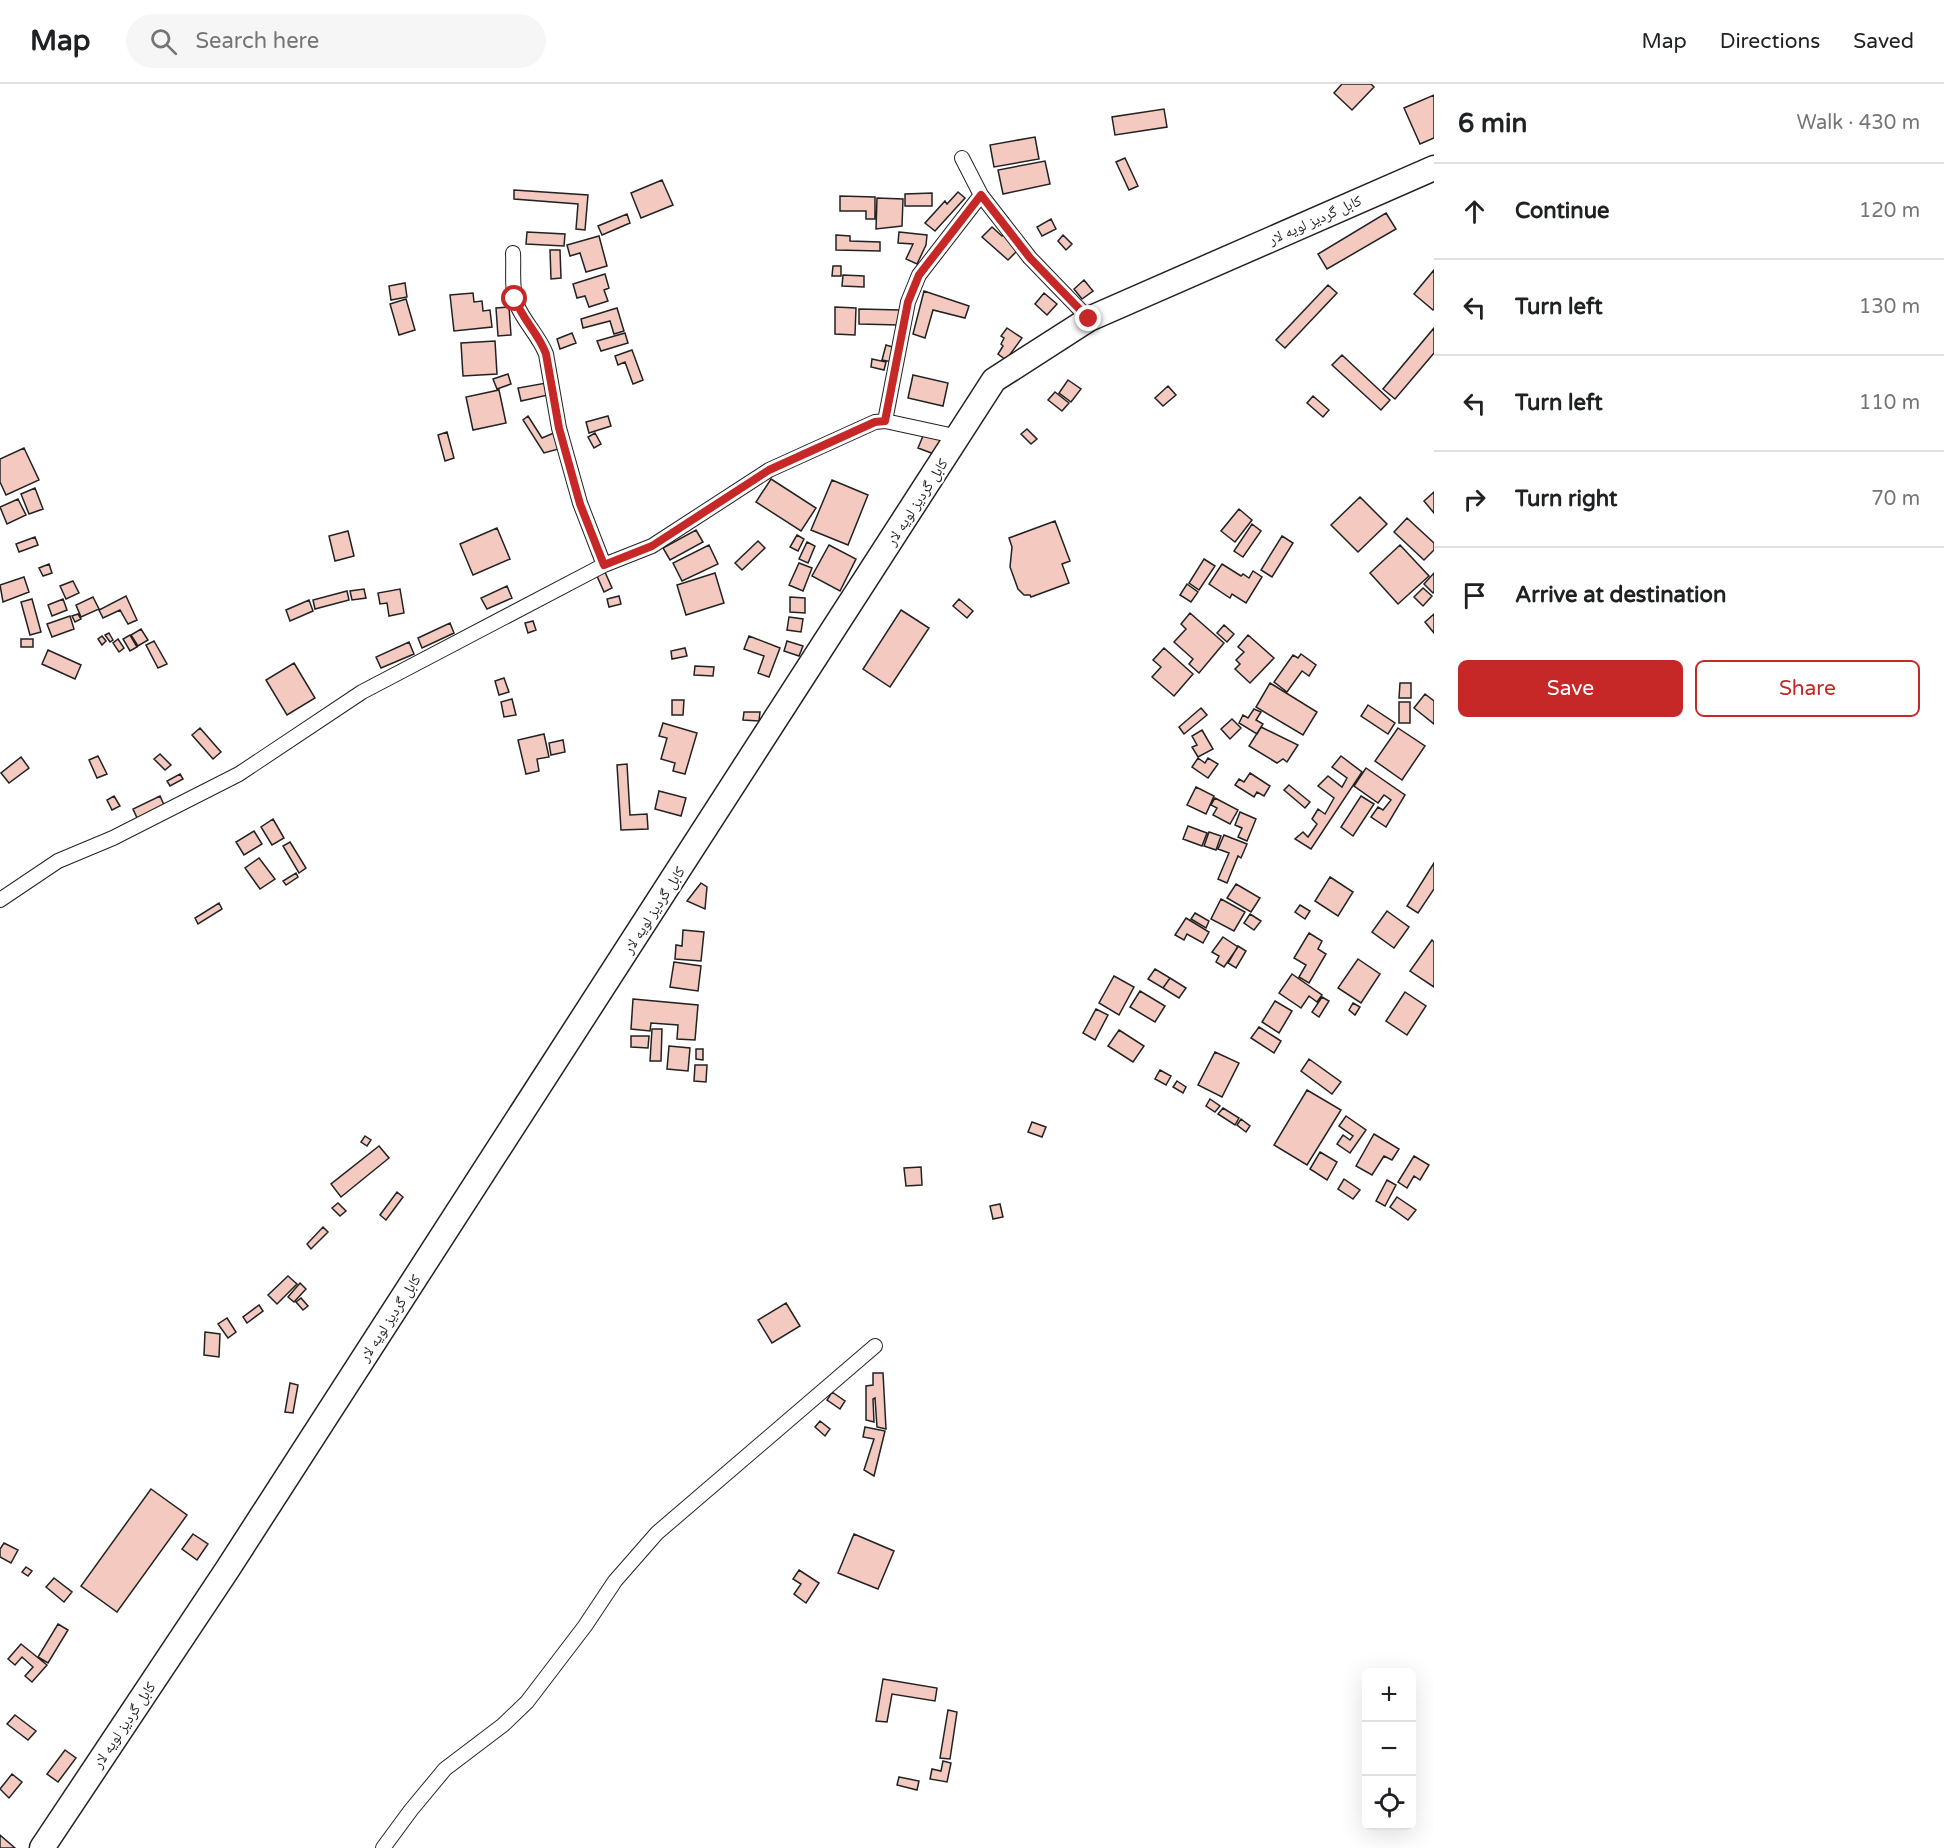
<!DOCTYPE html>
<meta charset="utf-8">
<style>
:root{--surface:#fff;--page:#f6f6f6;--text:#202124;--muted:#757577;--line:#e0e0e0;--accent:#c62828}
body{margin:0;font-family:"Varela Round","Noto Naskh Arabic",sans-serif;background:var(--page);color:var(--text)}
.controls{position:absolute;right:18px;bottom:18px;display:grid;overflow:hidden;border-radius:9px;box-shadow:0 6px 24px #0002}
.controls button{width:54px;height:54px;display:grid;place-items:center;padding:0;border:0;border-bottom:2px solid var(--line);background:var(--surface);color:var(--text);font:30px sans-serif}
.stop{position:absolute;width:18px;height:18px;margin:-14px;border:4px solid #c62828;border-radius:50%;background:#fff}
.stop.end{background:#c62828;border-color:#fff;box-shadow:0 2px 6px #0008}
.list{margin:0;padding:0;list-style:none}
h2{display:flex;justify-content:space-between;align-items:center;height:78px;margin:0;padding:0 24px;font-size:26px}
h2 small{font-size:20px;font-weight:400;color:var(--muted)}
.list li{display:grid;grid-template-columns:39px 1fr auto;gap:18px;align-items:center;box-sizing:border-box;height:96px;padding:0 24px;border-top:2px solid var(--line)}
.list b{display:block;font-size:22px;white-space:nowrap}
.list em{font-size:20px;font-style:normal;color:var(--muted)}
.actions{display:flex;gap:12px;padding:18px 24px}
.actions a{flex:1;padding:14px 0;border:2px solid var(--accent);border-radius:9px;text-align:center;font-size:21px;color:var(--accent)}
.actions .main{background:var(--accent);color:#fff}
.icon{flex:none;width:33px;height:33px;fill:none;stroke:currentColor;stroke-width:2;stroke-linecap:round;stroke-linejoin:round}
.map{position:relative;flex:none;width:1434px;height:1764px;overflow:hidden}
header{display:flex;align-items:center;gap:36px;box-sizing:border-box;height:84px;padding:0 30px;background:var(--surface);border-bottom:2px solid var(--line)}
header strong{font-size:28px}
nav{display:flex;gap:33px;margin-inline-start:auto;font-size:21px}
.search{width:420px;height:54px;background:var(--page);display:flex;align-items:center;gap:15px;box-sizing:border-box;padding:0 21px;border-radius:33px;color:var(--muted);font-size:22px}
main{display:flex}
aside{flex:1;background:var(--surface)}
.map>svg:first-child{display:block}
.building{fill:#f3c9c0;stroke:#222;stroke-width:1.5}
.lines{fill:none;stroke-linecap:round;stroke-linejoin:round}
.minor-casing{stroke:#222;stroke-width:16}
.trunk-casing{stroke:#222;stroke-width:27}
.minor{stroke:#fff;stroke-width:14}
.trunk{stroke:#fff;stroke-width:24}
.route{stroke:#c62828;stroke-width:8}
.labels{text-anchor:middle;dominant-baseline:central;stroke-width:4.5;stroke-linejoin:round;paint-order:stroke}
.street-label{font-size:15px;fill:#222;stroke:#fff}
</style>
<header>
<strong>Map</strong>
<div class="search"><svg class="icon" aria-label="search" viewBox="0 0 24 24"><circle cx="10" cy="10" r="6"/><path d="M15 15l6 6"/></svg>Search here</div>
<nav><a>Map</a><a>Directions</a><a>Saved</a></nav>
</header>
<main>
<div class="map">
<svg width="1434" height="1764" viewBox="0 0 1434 1764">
<rect width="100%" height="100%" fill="#fff"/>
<path class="building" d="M1342,0H1371L1374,3L1352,26L1334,9Z
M1434,11V54L1420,60L1404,24Z
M1164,25L1167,43L1115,51L1112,33Z
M1035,53L1039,75L994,83L990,61Z
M1125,74L1138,102L1129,106L1116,78Z
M1045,77L1050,100L1003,110L998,86Z
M662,96L673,121L641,134L631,109Z
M514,106L588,111L585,146L576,145L578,120L514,115Z
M958,108L965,114L935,147L925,139L945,117L947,120Z
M932,109V122H905V110Z
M840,112L875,113V135H866V127H840Z
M877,114L903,115L902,142L876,145Z
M1386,129L1396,145L1327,185L1318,170Z
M627,130L630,139L602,151L598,142Z
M1051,135L1056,145L1042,152L1037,143Z
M992,143L1002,152L1004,150L1011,156L1009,158L1018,166L1008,176L982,153Z
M527,148L565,150L564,162L526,160Z
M899,148L927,151L926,161L917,180L906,175L913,160L898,159Z
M836,151L850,152V157L880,158V167L836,166Z
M1063,151L1072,160L1066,166L1058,157Z
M599,152L607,182L586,188L580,169L570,172L567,161Z
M550,166H560L561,194L551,195Z
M833,182H841V192H832Z
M1434,186V225L1433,226L1414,210Z
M605,190L609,204L604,206L608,217L589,223L585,212L577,214L573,200Z
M843,191L864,192V203L842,202Z
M1084,196L1093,207L1082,215L1074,205Z
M405,199L407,213L391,216L389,202Z
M1328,201L1337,209L1285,264L1276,256Z
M924,207L969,222L965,234L933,226L925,254L913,250Z
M473,209L474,218L482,217L483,227L490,226L492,243L454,247L450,211Z
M1044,209L1057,220L1047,231L1035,220Z
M406,215L415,246L399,251L390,220Z
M509,223L511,251L498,252L496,224Z
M835,223L856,224L855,251L835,250Z
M617,224L624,247L614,250L610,237L583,244L581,235Z
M859,225L900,226L899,241L859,240Z
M1007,244L1022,254L1006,276L998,270L1003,262L1001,260L1004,254L1001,252Z
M1434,244V269L1395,315L1383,305Z
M572,249L576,259L560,265L557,255Z
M625,249L628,259L601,267L597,257Z
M495,257L497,290L463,292L461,259Z
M886,261L896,264L892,278L882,276Z
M632,266L643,296L633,300L625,278L618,281L615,272Z
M1342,271L1390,316L1381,326L1332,281Z
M872,275L886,278L884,286L871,283Z
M508,290L511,300L497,305L493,295Z
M913,291L948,299L943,322L908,314Z
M1068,296L1081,305L1071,318L1059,309Z
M546,299L548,311L521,317L518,304Z
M1168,302L1176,311L1163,322L1155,314Z
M499,306L506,339L473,346L466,313Z
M1055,308L1069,319L1062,327L1048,316Z
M1313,312L1329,326L1323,333L1307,319Z
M528,332L542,354L556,348L562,364L544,369L523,336Z
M608,332L611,342L589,349L586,338Z
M1027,345L1037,355L1031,360L1021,350Z
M925,347L948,357L942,373L918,364Z
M447,348L454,374L445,377L438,351Z
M595,349L601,360L594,364L588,353Z
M24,364L39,396L6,411L0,398V375Z
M771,395L816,424L801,447L756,418Z
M832,396L868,411L848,461L811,446Z
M35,404L43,425L29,430L21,410Z
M1434,408V429L1424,417Z
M1360,413L1387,440L1358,468L1331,441Z
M18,415L26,431L7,440L0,423Z
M1239,425L1252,436L1235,458L1221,447Z
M1407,434L1434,459V466L1424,476L1394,448Z
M1055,437L1070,477L1062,480L1069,499L1031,513L1030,511H1024L1018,505L1010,483L1012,463L1009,454Z
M1252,440L1261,447L1243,473L1234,467Z
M497,444L510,475L473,491L460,460Z
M696,446L703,458L670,476L663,464Z
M348,447L354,472L335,477L329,452Z
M797,451L804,455L798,467L790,463Z
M1282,452L1293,459L1272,493L1261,486Z
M35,453L38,461L19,468L16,460Z
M758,457L765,464L742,486L735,479Z
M807,458L815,462L808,479L799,475Z
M709,461L718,480L682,497L673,479Z
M829,461L856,475L840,507L812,492Z
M1400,461L1429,492L1398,520L1370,489Z
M1204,475L1215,482L1199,506L1189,499Z
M799,479L812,484L803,507L789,501Z
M49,480L52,489L43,492L39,484Z
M1222,480L1241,492L1243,490L1249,494L1253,487L1262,493L1246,519L1232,510L1230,514L1209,500Z
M605,488L612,504L604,508L597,492Z
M715,489L724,519L686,531L677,501Z
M1434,489V508L1433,509L1424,500Z
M24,493L29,508L3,518L0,501Z
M73,497L79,509L66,515L60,502Z
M1187,500L1198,508L1191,518L1180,511Z
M507,502L512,514L487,525L481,514Z
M1423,504L1432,512L1423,522L1414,513Z
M364,505L366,514L352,516L350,507Z
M400,505L404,529L389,532L387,519L380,520L378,509Z
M347,507L349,516L315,525L313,516Z
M126,512L137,536L128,540L120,526L103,534L99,526Z
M619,512L621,520L609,523L607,515Z
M93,513L99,525L81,533L76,521Z
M790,513L805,514V529L790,528Z
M32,515L41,548L30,551L21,518Z
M63,515L67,526L52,532L48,521Z
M959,515L973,527L967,534L953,522Z
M309,516L313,527L290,537L286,526Z
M901,526L929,544L890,603L863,585Z
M1190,529L1224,559L1199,589L1189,580L1193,575L1174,558L1186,545L1181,540Z
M78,530L81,535L75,538L72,532Z
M1434,530V549L1425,538Z
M70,532L74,545L52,553L47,540Z
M789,533L803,535L801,548L787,546Z
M533,537L536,546L528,549L525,539Z
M450,539L454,549L422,564L418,554Z
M1224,541L1234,550L1227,558L1217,549Z
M141,545L148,556L138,562L131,551Z
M109,549L113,556L110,558L105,551Z
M130,551L137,563L130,567L123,555Z
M1248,551L1274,574L1250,599L1235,585L1240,580L1236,576L1244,568L1238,563Z
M102,552L106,557L102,561L98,555Z
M749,552L780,564L769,593L758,589L764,572L744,565Z
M21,555H33V563H21Z
M118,555L124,564L119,568L113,559Z
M154,557L167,580L158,584L146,561Z
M787,557L803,562L799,572L784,567Z
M409,558L414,570L381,584L376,573Z
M685,564L687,572L672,575L671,567Z
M1164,564L1193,590L1174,612L1152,593L1161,583L1153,576Z
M48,566L81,581L75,595L42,580Z
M1301,570L1316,581L1309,592L1302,587L1287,608L1274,598L1293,571L1298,574Z
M294,579L315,614L287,631L266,596Z
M695,582L714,583L713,592L694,591Z
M504,594L509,608L499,611L495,597Z
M1270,599L1317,628L1303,651L1256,623Z
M1400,599H1411V614H1399Z
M1425,610L1434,617V640L1414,624Z
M512,615L516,631L504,633L501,618Z
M672,616H684L683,631H672Z
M1399,618H1410V639H1399Z
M1368,621L1395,639L1388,650L1361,632Z
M1201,624L1207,631L1184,650L1179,643Z
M1254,625L1261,628L1256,636L1263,640L1257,650L1239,639L1243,631L1248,634Z
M744,628H760L759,637L743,636Z
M1232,635L1241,644L1230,655L1221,645Z
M663,639L697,649L685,690L673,687L675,679L661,675L667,654L659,652Z
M1261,643L1298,661L1287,678L1283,675L1277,679L1249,662Z
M200,644L221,668L213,675L192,651Z
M1398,644L1425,662L1402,696L1375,677Z
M1202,646L1213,665L1198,673L1192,663L1197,661L1192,652Z
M544,650L549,673L537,675L539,687L526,690L518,656Z
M563,656L565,668L551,671L549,659Z
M160,670L171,681L165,686L154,675Z
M98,672L107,690L97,694L89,676Z
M1341,672L1362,688L1311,765L1295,755L1303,748L1308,753L1317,740L1312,735L1318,725L1325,730L1334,714L1318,702L1328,692L1342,703L1347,694L1332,683Z
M21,673L29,684L9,699L1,689Z
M1198,674L1205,679L1208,674L1218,680L1208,694L1192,683Z
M627,680L630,731L647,730L648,745L621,746L617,681Z
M1366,684L1405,711L1386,743L1371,733L1378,723L1383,726L1391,716L1384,711L1378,719L1354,702Z
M1250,689L1270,702L1264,712L1257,708L1254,713L1235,701L1239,695L1244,698Z
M180,690L183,695L170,702L167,697Z
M1289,701L1310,718L1305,724L1284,706Z
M1196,703L1214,712L1206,730L1187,721Z
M659,707L686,714L681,732L655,725Z
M114,712L120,722L112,726L107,716Z
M160,712L165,723L138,736L133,725Z
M1361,712L1374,720L1353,752L1341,743Z
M1215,714L1238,726L1230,740L1213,731L1217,724L1211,721Z
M1240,728L1256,735L1247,757L1238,753L1242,744L1235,741Z
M273,735L284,754L272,761L261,743Z
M1188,742L1207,749L1202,762L1183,755Z
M254,747L262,760L244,771L236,758Z
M1209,748L1221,752L1216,766L1204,762Z
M1224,751L1247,760L1241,774L1238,772L1227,799L1218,795L1229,769L1218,765Z
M290,758L306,784L299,789L283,762Z
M259,774L275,795L260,805L245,784Z
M1434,779V805L1418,829L1407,822Z
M296,789L298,793L286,801L283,797Z
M1330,793L1353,808L1338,832L1315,817Z
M701,799L707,803L705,825L687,817Z
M1236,800L1260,814L1251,828L1227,814Z
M1221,815L1245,828L1234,847L1211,835Z
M219,819L222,825L198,840L195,834Z
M1300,821L1310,827L1305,835L1295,828Z
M1387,827L1409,843L1394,864L1372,848Z
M1195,829L1209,837L1206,844L1191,835Z
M1250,830L1261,837L1254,846L1244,839Z
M1186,834L1209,848L1203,859L1187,850L1184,856L1175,851Z
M683,846L704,848L701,877L675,875L676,861L682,862Z
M1309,849L1322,857L1318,865L1326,870L1309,899L1299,893L1306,881L1294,874Z
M1223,853L1238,863L1224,883L1216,878L1219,872L1212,868Z
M1432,856L1434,858V903L1410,887Z
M1238,862L1246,867L1236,884L1228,879Z
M1358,875L1380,890L1361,919L1338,904Z
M674,878L701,882L698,907L670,903Z
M1155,885L1170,894L1163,904L1148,895Z
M1292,890L1322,911L1317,918L1309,912L1301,924L1279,909Z
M1114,892L1134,903L1119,931L1099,919Z
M1170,894L1186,904L1179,914L1163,904Z
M1140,907L1165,922L1155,938L1130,923Z
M1405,908L1426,922L1407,951L1386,937Z
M1322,913L1329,917L1319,933L1312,928Z
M633,915L698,921L695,956L677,955L678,941L651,939L650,947L631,945Z
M1275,917L1292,927L1279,949L1262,938Z
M1353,919L1360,923L1355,931L1349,926Z
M1096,925L1108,931L1095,956L1083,949Z
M1259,943L1281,957L1274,969L1251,954Z
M652,945H662L661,977H650Z
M1119,946L1144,962L1133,978L1108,962Z
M631,952H649L648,964L631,963Z
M669,962L690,964L688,987L667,985Z
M696,965H703V976L696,975Z
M1215,968L1239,979L1222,1013L1198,1001Z
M1309,975L1341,998L1332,1010L1301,987Z
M695,981H707L706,998L694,997Z
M1160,986L1171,992L1166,1001L1155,995Z
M1177,997L1186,1003L1183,1009L1173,1003Z
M1307,1006L1341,1026L1307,1081L1274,1061Z
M1210,1015L1220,1022L1215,1028L1206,1022Z
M1223,1024L1239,1034L1235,1041L1218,1030Z
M1346,1032L1366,1046L1350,1069L1337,1060L1343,1051L1350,1056L1353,1052L1339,1042Z
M1241,1035L1250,1042L1246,1048L1237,1041Z
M1032,1038L1046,1043L1042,1053L1028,1048Z
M1374,1050L1399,1065L1392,1076L1384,1072L1372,1091L1356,1082Z
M365,1052L371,1056L367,1062L361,1058Z
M379,1062L389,1074L341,1113L331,1100Z
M1320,1068L1337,1078L1327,1096L1310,1085Z
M1414,1072L1429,1081L1420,1096L1414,1092L1407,1104L1398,1098Z
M921,1083L922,1101L906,1102L904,1084Z
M1344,1095L1360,1106L1353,1115L1338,1105Z
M1387,1096L1396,1101L1385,1122L1376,1117Z
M397,1108L403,1113L386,1136L380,1131Z
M1397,1113L1416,1126L1408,1136L1390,1123Z
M338,1119L346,1127L340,1132L332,1124Z
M1000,1120L1003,1133L993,1135L990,1122Z
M323,1143L328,1148L311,1165L307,1160Z
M288,1192L297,1200L277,1220L268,1211Z
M300,1199L306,1205L294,1218L288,1213Z
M301,1214L308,1222L303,1226L296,1218Z
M786,1219L800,1242L772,1259L758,1236Z
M259,1221L263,1227L247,1239L243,1233Z
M227,1234L236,1248L228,1254L218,1240Z
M205,1248L220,1250L219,1273L204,1271Z
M873,1289H883L886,1345L877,1343L875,1314L873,1315L874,1338L866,1336V1302L873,1301Z
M290,1299L298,1301L293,1329L285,1328Z
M832,1308L845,1317L840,1325L827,1316Z
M820,1337L830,1345L825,1352L815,1343Z
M865,1343L885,1347L874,1392L864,1386L874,1355L863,1353Z
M151,1405L187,1431L117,1528L81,1502Z
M193,1450L208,1460L197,1476L182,1465Z
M854,1450L894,1467L878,1505L838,1489Z
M4,1459L18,1466L11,1479L0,1473V1465Z
M26,1483L32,1487L28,1492L22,1488Z
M799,1486L819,1499L806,1519L794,1510L801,1500L793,1495Z
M54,1494L72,1508L64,1518L46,1503Z
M58,1540L68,1546L48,1579L38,1573Z
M21,1560L47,1581L32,1598L25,1592L33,1583L22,1573L15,1581L8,1575Z
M883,1595L937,1604L935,1617L892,1610L887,1638L876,1637Z
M948,1626L957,1628L950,1675L940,1674Z
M15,1631L36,1647L28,1656L7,1640Z
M65,1666L76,1674L58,1698L47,1690Z
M943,1677L951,1679L947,1698L930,1695L932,1685L941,1687Z
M12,1690L22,1698L9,1714L0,1705Z
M899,1693L919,1697L917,1706L897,1701Z
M0,1751L15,1764H0Z"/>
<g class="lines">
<g class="minor-casing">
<path id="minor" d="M962,74L981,111L1030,174L1089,235
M513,169C514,185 511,206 517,221C524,238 539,252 546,270L559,344L580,419L604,481
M885,337L908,218L919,191L981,111
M0,816L58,777L113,754L239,690L362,608L604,481L652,462L769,386L875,338L885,337L959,353
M383,1764L411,1726L445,1685L503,1641L527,1618L585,1542L615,1497L657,1449L875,1262"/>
</g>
<g class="trunk-casing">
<path id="trunk" d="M42,1764L227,1486L994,296L1089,235L1434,84"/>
</g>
<use href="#minor" class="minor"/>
<use href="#trunk" class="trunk"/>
</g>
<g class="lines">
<path class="route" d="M515,215C522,235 539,250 546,270L559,344L580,420L604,481L652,462L769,386L875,338L885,337L908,218L919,191L981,111L1030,174L1089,235"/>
</g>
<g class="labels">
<g class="street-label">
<text transform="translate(1315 136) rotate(-24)">کابل گردیز لویه لار</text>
<text transform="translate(917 418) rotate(-57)">کابل گردیز لویه لار</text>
<text transform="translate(654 826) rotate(-57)">کابل گردیز لویه لار</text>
<text transform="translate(390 1234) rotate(-57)">کابل گردیز لویه لار</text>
<text transform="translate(124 1641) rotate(-56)">کابل گردیز لویه لار</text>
</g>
</g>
</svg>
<div class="controls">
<button>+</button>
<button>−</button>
<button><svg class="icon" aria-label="locate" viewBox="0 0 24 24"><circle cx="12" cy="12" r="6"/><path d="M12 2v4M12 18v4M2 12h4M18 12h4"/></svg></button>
</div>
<div class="stop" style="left:515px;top:215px"></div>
<div class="stop end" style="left:1089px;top:235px"></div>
</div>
<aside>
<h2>6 min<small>Walk · 430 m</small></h2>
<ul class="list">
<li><svg class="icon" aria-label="ahead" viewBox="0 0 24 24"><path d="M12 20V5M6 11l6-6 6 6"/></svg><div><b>Continue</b></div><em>120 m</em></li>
<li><svg class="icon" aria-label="left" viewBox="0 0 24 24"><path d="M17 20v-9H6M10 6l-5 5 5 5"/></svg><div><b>Turn left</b></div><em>130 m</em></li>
<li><svg class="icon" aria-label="left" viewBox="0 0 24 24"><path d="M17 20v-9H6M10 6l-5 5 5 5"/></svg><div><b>Turn left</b></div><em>110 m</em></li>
<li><svg class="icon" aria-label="right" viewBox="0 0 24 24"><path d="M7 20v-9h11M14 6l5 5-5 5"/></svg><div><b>Turn right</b></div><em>70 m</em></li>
<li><svg class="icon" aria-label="arrive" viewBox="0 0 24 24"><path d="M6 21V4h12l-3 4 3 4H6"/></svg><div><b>Arrive at destination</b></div></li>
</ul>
<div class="actions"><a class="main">Save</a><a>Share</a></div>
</aside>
</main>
